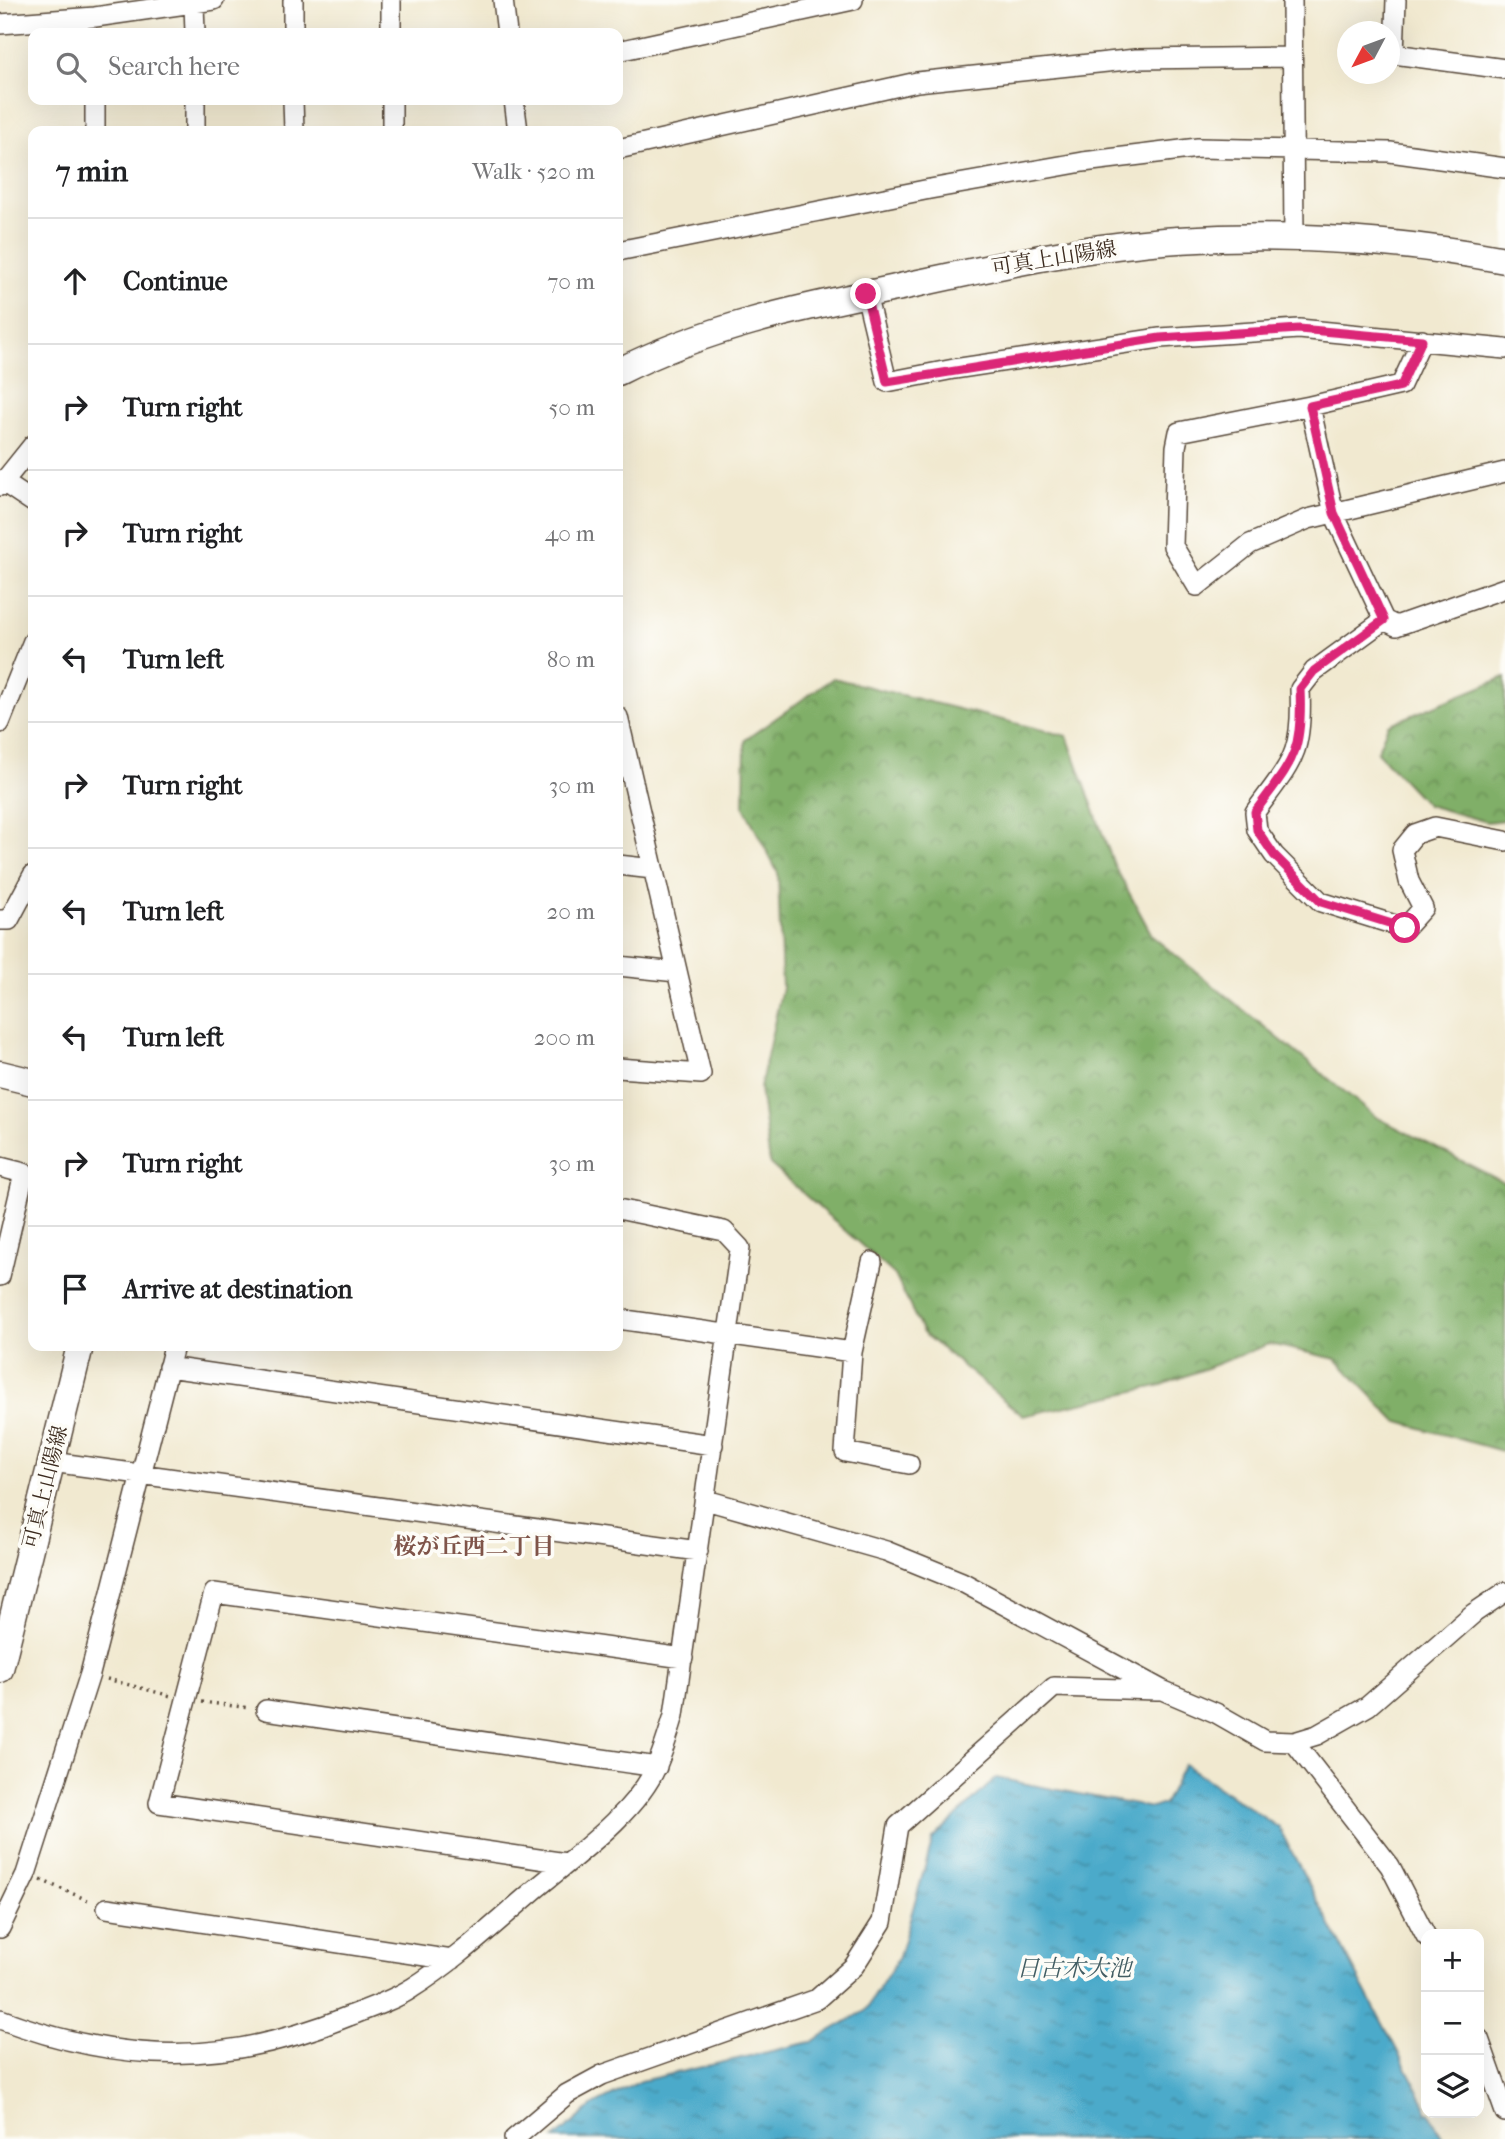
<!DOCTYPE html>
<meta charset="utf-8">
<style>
:root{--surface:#fff;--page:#f6f6f6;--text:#202124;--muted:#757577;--line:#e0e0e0}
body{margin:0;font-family:"IM FELL French Canon","Noto Serif JP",serif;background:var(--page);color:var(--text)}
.controls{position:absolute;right:21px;bottom:21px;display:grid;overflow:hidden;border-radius:14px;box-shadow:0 7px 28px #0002}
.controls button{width:63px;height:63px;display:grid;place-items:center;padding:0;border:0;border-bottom:2px solid var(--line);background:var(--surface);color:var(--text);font:35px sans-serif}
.compass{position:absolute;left:1337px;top:21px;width:63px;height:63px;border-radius:50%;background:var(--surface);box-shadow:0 7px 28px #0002;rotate:229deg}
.stop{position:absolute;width:21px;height:21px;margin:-16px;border:5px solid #db2777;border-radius:50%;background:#fff}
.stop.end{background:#db2777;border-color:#fff;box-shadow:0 2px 7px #0008}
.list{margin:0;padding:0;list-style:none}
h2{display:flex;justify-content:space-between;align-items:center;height:91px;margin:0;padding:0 28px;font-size:30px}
h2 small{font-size:23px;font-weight:400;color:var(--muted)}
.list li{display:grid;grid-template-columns:46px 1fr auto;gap:21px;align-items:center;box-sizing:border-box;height:126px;padding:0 28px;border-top:2px solid var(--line)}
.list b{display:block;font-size:26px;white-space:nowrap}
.list em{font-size:23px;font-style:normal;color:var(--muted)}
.icon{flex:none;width:38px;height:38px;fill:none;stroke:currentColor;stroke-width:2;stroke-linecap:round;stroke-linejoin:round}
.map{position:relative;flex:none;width:1505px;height:2139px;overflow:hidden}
.search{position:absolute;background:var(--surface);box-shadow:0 7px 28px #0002;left:28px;top:28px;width:595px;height:77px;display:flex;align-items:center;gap:18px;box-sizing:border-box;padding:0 24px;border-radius:14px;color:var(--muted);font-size:26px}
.panel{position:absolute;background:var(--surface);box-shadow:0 7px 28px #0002;left:28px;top:126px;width:595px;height:1225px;border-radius:14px}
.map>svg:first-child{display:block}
.forest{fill:url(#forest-crowns);stroke:#5e6c43;stroke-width:2}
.water{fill:url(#water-ripples);stroke:#446a74;stroke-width:2}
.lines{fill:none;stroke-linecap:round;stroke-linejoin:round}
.street-casing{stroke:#564739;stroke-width:22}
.secondary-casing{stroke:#564739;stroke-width:29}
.path{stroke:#564739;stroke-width:3.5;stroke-dasharray:2 5;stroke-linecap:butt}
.street{stroke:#fff;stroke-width:19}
.secondary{stroke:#fff;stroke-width:26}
.route{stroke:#db2777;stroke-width:9}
.labels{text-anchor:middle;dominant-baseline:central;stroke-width:7;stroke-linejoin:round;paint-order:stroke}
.street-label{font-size:21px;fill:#3b2a1e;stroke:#fdfcf7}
.neighbourhood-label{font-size:23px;font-weight:bold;fill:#7f5449;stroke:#fdfcf7}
.water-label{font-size:23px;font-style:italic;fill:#425d63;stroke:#fdfcf7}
</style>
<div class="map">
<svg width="1505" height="2139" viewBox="0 0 1505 2139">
<defs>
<pattern id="forest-crowns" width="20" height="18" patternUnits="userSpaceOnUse" patternTransform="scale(1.75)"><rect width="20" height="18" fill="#80af68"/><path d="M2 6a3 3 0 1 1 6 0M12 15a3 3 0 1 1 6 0" fill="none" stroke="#6a8f55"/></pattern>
<pattern id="water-ripples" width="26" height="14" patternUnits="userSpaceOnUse" patternTransform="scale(1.75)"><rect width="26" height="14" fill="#4caaca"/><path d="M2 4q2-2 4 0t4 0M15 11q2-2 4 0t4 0" fill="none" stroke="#408ba3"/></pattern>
</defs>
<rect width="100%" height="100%" fill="#fdfcf7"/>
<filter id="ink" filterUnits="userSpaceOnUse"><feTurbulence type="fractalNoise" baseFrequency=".0143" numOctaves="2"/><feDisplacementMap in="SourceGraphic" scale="14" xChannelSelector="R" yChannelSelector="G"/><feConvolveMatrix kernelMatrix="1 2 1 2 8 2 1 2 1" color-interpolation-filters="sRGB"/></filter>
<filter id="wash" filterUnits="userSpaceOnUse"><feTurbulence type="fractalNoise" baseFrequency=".00686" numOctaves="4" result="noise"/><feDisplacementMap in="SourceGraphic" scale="28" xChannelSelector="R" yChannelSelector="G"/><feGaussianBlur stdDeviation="1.57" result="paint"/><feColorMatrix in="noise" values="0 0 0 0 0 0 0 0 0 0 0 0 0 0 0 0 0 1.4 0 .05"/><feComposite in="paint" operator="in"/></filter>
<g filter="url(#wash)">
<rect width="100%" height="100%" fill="#f1e9d0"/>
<path class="forest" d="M1505,677V820L1487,822L1427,805L1377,752L1388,725Z
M833,678L1067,736L1114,865L1153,937L1376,1117L1505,1183V1452L1396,1421L1336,1359L1269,1344L1162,1385L1023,1416L923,1333L895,1275L770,1164L760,1088L782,988L778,873L744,807L745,740Z"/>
<path class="water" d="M1184,1764L1279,1828L1426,2105V2113H1430L1443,2139H554L595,2104L641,2081L811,2042L865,2011L899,1957L933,1839L996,1778L1152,1808L1164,1804Z"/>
</g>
<g filter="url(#ink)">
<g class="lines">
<g class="street-casing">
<path id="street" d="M293,0V33
M391,0V33
M503,0L507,33
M1292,0L1294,237
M1396,0L1394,54L1505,69
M194,4L195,33
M0,24L95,17L214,0
M618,51L853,0
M95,100V131
M195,100V131
M293,100L294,131
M392,100V131
M514,100L518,131
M618,149L917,82L1136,59L1290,57
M618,251L930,189L1083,162L1198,148L1390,152L1505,168
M866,294L887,382L954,369L1160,338L1299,329L1505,349
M1422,340L1401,385L1310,406L1334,514L1384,620L1396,626L1505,588
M1310,406L1179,432L1176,447L1173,546L1197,586L1250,544L1308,519L1505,472
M0,480L33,502
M0,486L33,445
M1384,620L1314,671L1300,689C1303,755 1292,761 1255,812L1257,830L1274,855L1321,902L1405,928L1423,908L1409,881L1402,850L1415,834L1435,827L1505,841
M618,717L701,1074L618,1068
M0,723L33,641
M618,865L653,869
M0,920H9L33,875
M618,966L677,972
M0,1167L24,1173L0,1276
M872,1262L852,1352L845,1452L909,1464
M618,1319L852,1352
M168,1367L713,1445
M52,1462L698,1551
M706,1500L886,1551L962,1582L1162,1690L1216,1713L1265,1741L1294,1742L1317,1735L1368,1706L1474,1613L1505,1592
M266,1710L657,1767
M1294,1742L1390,1866L1426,1936
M566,1863L159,1803L214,1593L683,1658
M107,1908L452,1960
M0,1928L26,1874L90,1674L174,1346
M0,2019C123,2065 228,2066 349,2016C370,2008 394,2000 412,1988C455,1961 493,1925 532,1892C571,1859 637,1813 657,1765C664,1749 669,1732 674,1715L740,1248L724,1231L618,1209
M1479,2039L1505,2112
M514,2139L567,2094L602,2075L817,1999L854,1966L882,1922L898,1826L1054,1687L1157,1690"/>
</g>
<g class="secondary-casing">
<path id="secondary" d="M618,372C706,327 799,308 896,288C989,268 1083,246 1178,240C1287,233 1397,240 1505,260
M0,1074L33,1082
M0,1669L80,1346"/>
</g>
<path class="path" d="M107,1679L171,1696
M202,1702L250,1708
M41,1880L92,1902"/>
<use href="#street" class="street"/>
<use href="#secondary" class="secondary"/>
</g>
</g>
<g class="lines" filter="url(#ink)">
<path class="route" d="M866,294L887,382L1160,338L1299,329L1422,340L1401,386L1310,406L1334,513L1384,620L1314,671L1300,689C1303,755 1292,761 1255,812L1257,830L1274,855L1321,902L1405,928"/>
</g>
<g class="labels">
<g class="street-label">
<text transform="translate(1054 258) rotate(-9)">可真上山陽線</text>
<text transform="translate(45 1487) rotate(-76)">可真上山陽線</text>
</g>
<g class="neighbourhood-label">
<text x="474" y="1546">桜が丘西二丁目</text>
</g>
<g class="water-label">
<text x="1074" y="1968">日古木大池</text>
</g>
</g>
</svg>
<div class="controls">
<button>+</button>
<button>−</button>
<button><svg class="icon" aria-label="layers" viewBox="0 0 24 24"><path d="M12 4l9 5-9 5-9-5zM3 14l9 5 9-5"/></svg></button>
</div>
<svg class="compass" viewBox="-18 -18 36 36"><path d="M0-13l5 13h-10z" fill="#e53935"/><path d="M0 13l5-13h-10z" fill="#757577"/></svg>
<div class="stop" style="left:1405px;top:928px"></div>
<div class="stop end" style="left:866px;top:294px"></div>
<div class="search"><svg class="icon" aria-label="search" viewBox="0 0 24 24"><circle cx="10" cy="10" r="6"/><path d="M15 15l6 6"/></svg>Search here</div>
<section class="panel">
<h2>7 min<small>Walk · 520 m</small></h2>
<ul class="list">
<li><svg class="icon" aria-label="ahead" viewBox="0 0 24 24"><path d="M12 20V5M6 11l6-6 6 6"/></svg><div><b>Continue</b></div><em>70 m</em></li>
<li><svg class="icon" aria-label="right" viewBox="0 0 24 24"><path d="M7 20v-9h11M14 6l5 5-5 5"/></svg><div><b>Turn right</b></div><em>50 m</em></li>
<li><svg class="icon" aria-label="right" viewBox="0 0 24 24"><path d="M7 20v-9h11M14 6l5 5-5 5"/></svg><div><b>Turn right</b></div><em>40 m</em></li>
<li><svg class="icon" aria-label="left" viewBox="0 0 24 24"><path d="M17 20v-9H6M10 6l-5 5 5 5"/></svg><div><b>Turn left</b></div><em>80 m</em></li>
<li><svg class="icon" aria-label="right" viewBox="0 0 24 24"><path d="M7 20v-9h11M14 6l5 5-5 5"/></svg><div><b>Turn right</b></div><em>30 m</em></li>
<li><svg class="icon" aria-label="left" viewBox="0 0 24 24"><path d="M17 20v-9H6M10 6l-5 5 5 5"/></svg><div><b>Turn left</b></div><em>20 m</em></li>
<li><svg class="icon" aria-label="left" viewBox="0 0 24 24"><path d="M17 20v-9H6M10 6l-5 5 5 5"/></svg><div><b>Turn left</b></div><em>200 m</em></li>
<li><svg class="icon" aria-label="right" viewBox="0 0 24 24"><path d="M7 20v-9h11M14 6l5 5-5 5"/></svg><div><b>Turn right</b></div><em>30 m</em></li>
<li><svg class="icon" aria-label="arrive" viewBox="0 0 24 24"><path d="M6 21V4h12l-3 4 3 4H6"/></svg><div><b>Arrive at destination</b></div></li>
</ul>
</section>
</div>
